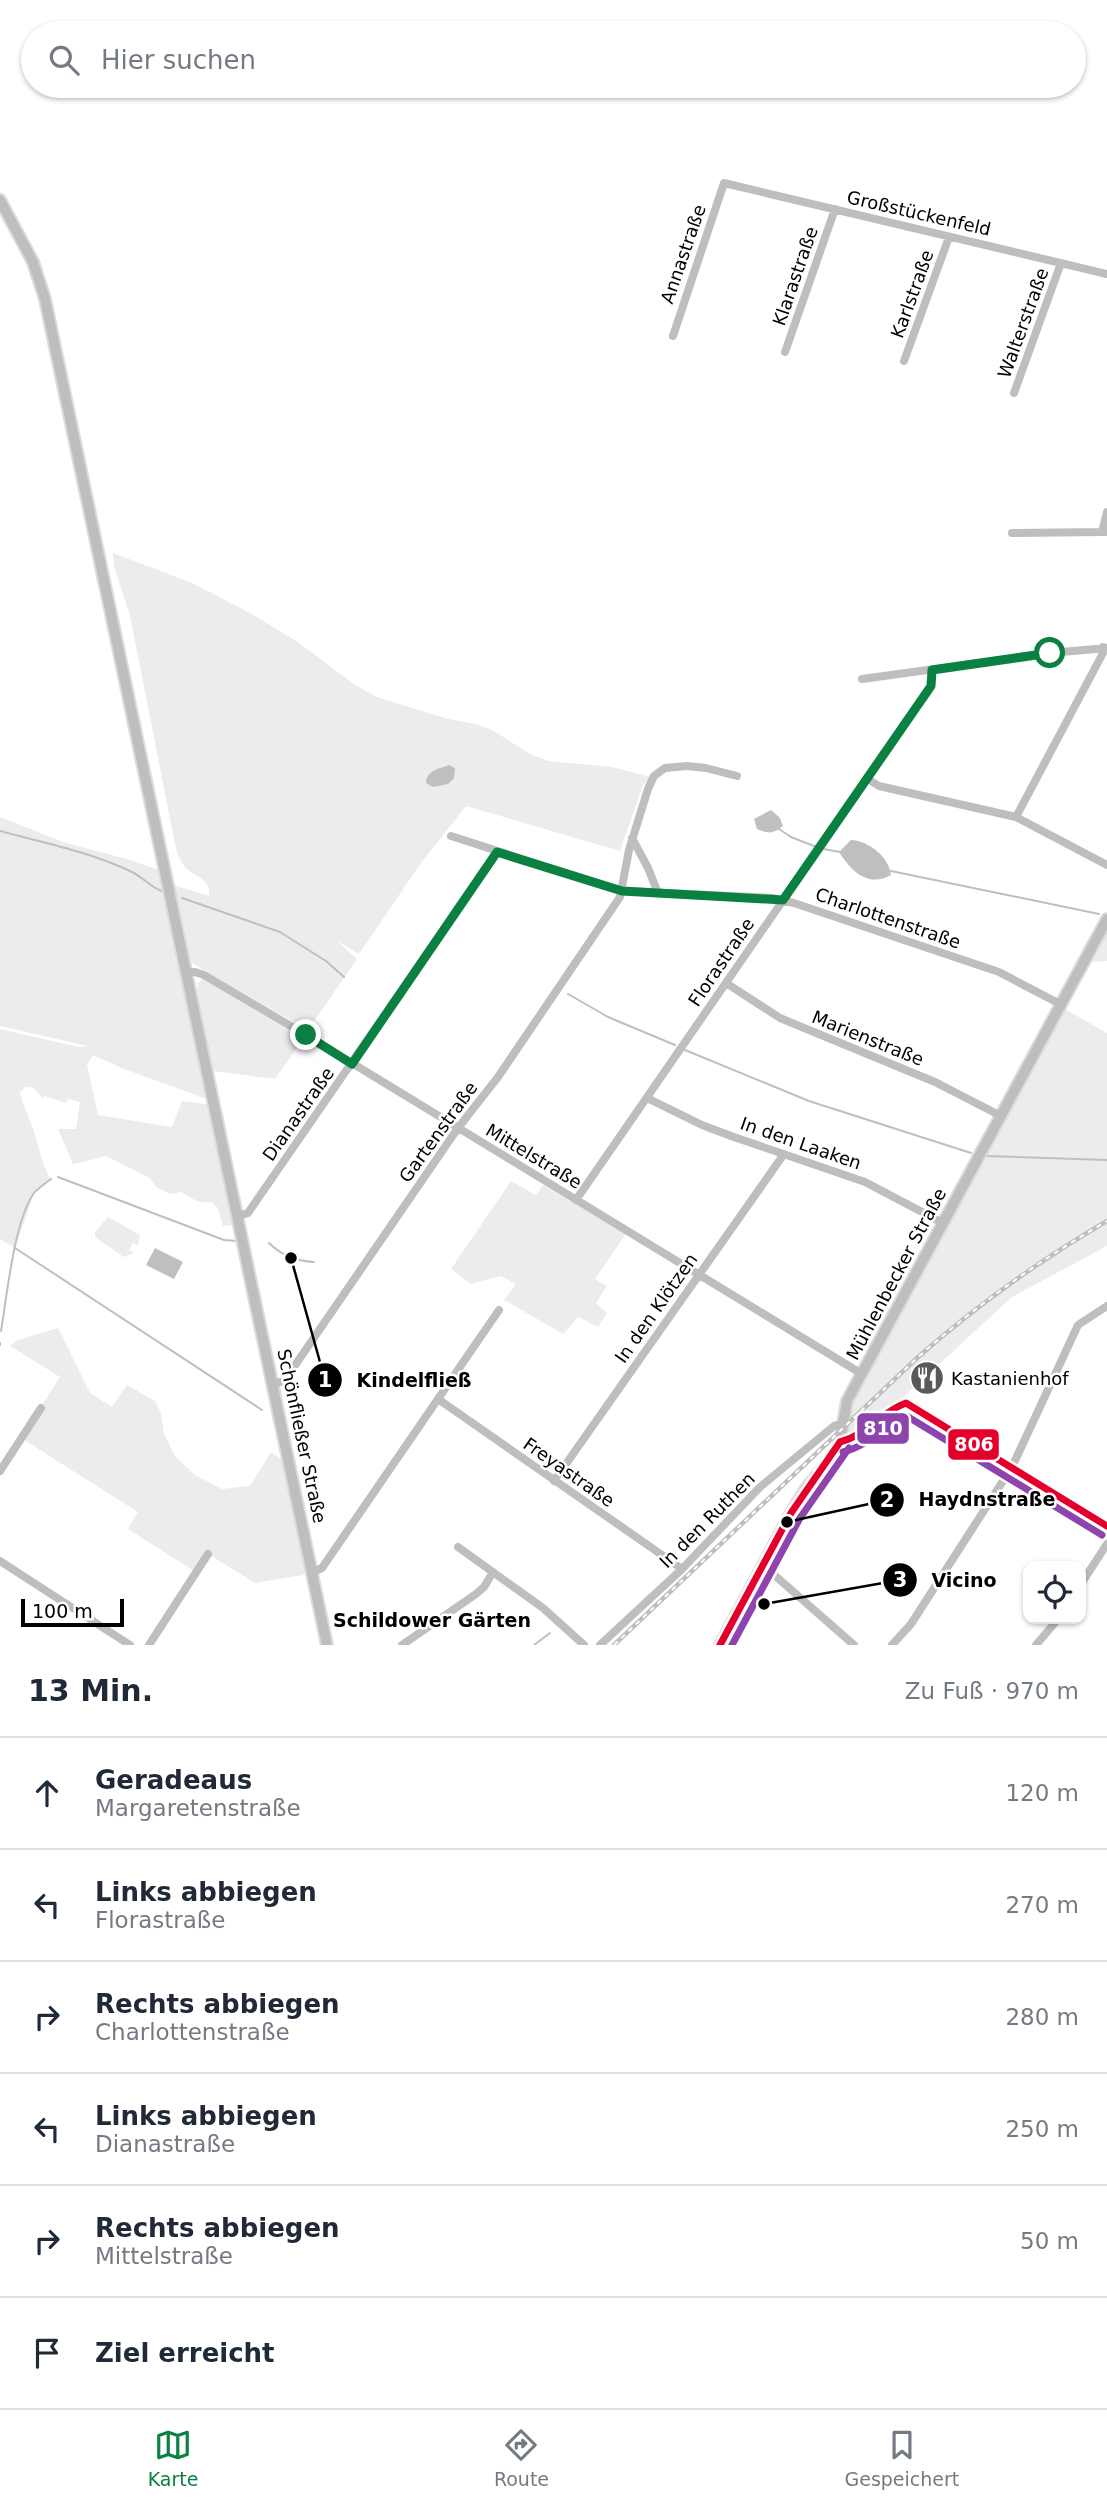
<!DOCTYPE html>
<html lang="de">
<meta charset="utf-8">
<style>
:root{--surface:#fff;--page:#f2f2f3;--text:#1f2937;--muted:#747a83;--line:#e0e1e3;--accent:#0b8043}
body{margin:0;font-family:"DejaVu Sans",sans-serif;background:var(--page);color:var(--text)}
.controls{position:absolute;right:21px;bottom:21px;display:grid;overflow:hidden;border-radius:14px;box-shadow:0 2px 5px #0004}
.controls button{width:63px;height:63px;display:grid;place-items:center;padding:0;border:0;border-bottom:2px solid var(--line);background:var(--surface);color:var(--text);font:35px sans-serif}
.scale{position:absolute;left:21px;bottom:18px;width:103px;box-sizing:border-box;padding-left:7px;border:4px solid #000;border-top:0;font-size:19px;line-height:24px;white-space:nowrap;color:#000;-webkit-text-stroke:5px #fff;paint-order:stroke}
.stop{position:absolute;width:21px;height:21px;margin:-16px;border:5px solid #0b8043;border-radius:50%;background:#fff}
.stop.end{background:#0b8043;border-color:#fff;box-shadow:0 2px 7px #0008}
.list{margin:0;padding:0;list-style:none}
h2{display:flex;justify-content:space-between;align-items:center;height:91px;margin:0;padding:0 28px;font-size:30px}
h2 small{font-size:23px;font-weight:400;color:var(--muted)}
.list li{display:grid;grid-template-columns:46px 1fr auto;gap:21px;align-items:center;box-sizing:border-box;height:112px;padding:0 28px;border-top:2px solid var(--line)}
.list b{display:block;font-size:26px;white-space:nowrap}
.list p{margin:0;font-size:23px;white-space:nowrap;color:var(--muted)}
.list em{font-size:23px;font-style:normal;color:var(--muted)}
.icon{flex:none;width:38px;height:38px;fill:none;stroke:currentColor;stroke-width:2;stroke-linecap:round;stroke-linejoin:round}
.map{position:relative;flex:none;width:1107px;height:1645px;overflow:hidden}
.search{position:absolute;background:var(--surface);box-shadow:0 2px 5px #0004;left:21px;right:21px;top:21px;height:77px;display:flex;align-items:center;gap:18px;box-sizing:border-box;padding:0 24px;border-radius:38px;color:var(--muted);font-size:26px}
.sheet{height:763px;background:var(--surface)}
nav{display:flex;justify-content:space-around;align-items:center;box-sizing:border-box;height:98px;border-top:2px solid var(--line);background:var(--surface);font-size:19px;color:var(--muted)}
nav a{display:grid;justify-items:center;gap:4px}
nav .on{color:var(--accent)}
.map>svg:first-child{display:block}
.green{fill:#ececec}
.water{fill:#bfbfbf}
.lines{fill:none;stroke-linecap:round;stroke-linejoin:round}
.stream{stroke:#bfbfbf;stroke-width:2}
.major-casing{stroke:#dbdbdb;stroke-width:14}
.minor{stroke:#bebebe;stroke-width:8}
.major{stroke:#bebebe;stroke-width:10}
.rail-casing{stroke:#bebebe;stroke-width:4.5}
.rail{stroke:#fff;stroke-width:2;stroke-dasharray:5;stroke-linecap:butt}
.bus-1-casing{stroke:#fff;stroke-width:12}
.bus-2-casing{stroke:#fff;stroke-width:12}
.bus-1{stroke:#e4002b;stroke-width:7}
.bus-2{stroke:#8e44ad;stroke-width:7}
.route{stroke:#0b8043;stroke-width:9}
.labels{text-anchor:middle;dominant-baseline:central;stroke-width:5;stroke-linejoin:round;paint-order:stroke}
.street-label{font-size:18px;fill:#000;stroke:#fff}
.poi-label{font-size:18px;fill:#000;stroke:#fff;text-anchor:start}
.neighbourhood-label{font-size:19px;font-weight:bold;fill:#000;stroke:#fff}
.leader{fill:none;stroke:#000;stroke-width:2.5}
.callout-dot{fill:#000;stroke:#fff;stroke-width:2.5}
.mark-label{font-size:21px;text-anchor:middle;font-weight:bold;fill:#fff}
.callout-label{font-size:19px;text-anchor:middle;font-weight:bold;fill:#000;stroke:#fff;stroke-width:5;stroke-linejoin:round;paint-order:stroke}
.line-badge{stroke:#fff;stroke-width:2.5}
.badge-label{font-size:19px;text-anchor:middle;font-weight:bold;fill:#fff}
</style>
<div class="map">
<svg width="1107" height="1645" viewBox="0 0 1107 1645">
<rect width="100%" height="100%" fill="#fff"/>
<path class="green" d="M113,553L192,583L248,612L298,642L355,685L377,697L448,719L476,724L492,730L530,754L548,761L612,767L651,777L643,785L620,851L466,806L421,863L359,954L336,940L357,959L308,1030L203,970L189,961L174,885L209,896C212,878 193,877 184,866C180,861 178,854 176,849L130,616L114,566Z
M0,817L63,842L127,859L162,871L209,1097L204,1098L124,1069L93,1055L87,1065L98,1115L172,1127L182,1101L212,1105L238,1224L223,1226L218,1208L211,1202C198,1204 192,1198 181,1192L170,1194L156,1187L150,1178L106,1156L73,1164L58,1129H76L80,1102L68,1099L66,1103L45,1096L42,1098L33,1087H26L20,1092C23,1107 31,1120 35,1135C40,1151 42,1165 51,1179L34,1194L15,1248L0,1239V1029L79,1047L88,1046L0,1026Z
M1107,919V961L1084,962Z
M204,978L303,1039L275,1079L213,1071L197,990L198,983Z
M1063,1008L1107,1033V1246L1012,1297L885,1414L844,1442L835,1433L845,1421L855,1396Z
M511,1181L536,1195L543,1185L626,1234L595,1279L607,1286L596,1303L607,1313L598,1327L578,1317L563,1334L504,1300L516,1284L501,1276L471,1284L451,1269Z
M108,1217L140,1235L138,1246L133,1243L129,1250L134,1253L124,1257L95,1237V1232Z
M58,1328L90,1393L112,1407L127,1385L155,1401L161,1414L164,1434L175,1456L195,1475L222,1489L250,1486L271,1452L285,1462L308,1568L303,1575L255,1583L208,1554L196,1572L128,1529L138,1512L21,1438L60,1377L10,1346L18,1340Z"/>
<path class="water" d="M449,765L455,768L454,778L448,784L433,787L426,783C427,770 439,769 449,765Z
M771,810L780,818L783,826C773,834 768,834 757,829L754,819Z
M851,840C869,841 889,857 891,875C868,888 851,871 839,852Z
M155,1248L183,1262L174,1279L146,1265Z"/>
<g class="lines">
<path class="stream" d="M779,829L791,837L814,846
M0,831C44,843 91,852 132,872C144,878 151,888 164,892
M824,849L840,852
M891,871L1099,914
M182,898L280,932L326,961L344,977
M568,994L608,1017L675,1045
M685,1050L809,1101L971,1153
M986,1156L1107,1160
M58,1177L224,1240L238,1241
M269,1243C282,1256 296,1261 314,1262
M15,1248L262,1410
M1,1331C7,1296 14,1221 34,1193C38,1188 46,1183 51,1179
M0,1345V1343
M534,1645L550,1633"/>
<g class="major-casing">
<path id="major" d="M0,200L33,262L45,299L327,1645
M720,1645L791,1513L805,1490L835,1453L840,1442L847,1401L1107,919"/>
</g>
<path class="minor" d="M673,336L724,183L1107,274
M785,352L835,209
M904,361L949,237
M1014,393L1061,263
M1107,512L1102,532H1107
M1012,533L1102,532
M862,679L1050,653L1107,648
M868,779L879,786L1016,817L1107,865
M1016,817L1103,653V647
M451,836L622,891L772,898L794,903L999,972L1062,1005
M632,838L648,868L658,893
M187,973L195,972L204,975L306,1035L862,1374
M726,983L780,1018L935,1082L1001,1116
M647,1098L702,1125L731,1136L865,1182L943,1223
M576,1200L931,686L932,670
M239,1216L248,1213L497,852
M273,1384L284,1381L287,1377L458,1128L498,1077L620,897L629,850L648,789L654,776L665,768L687,766L706,768L737,776
M438,1399L682,1569
M840,1442C873,1437 876,1411 906,1403L1107,1526
M0,1471L41,1408
M554,1481L784,1154
M458,1547L543,1608L584,1645
M0,1561L130,1645
M764,1566L854,1645
M313,1572L322,1568L499,1310
M1081,1584L1107,1544
M149,1645L208,1554
M402,1645L476,1594L484,1587L493,1572
M600,1645L682,1569L760,1487L834,1426L842,1424
M892,1645L911,1624L1012,1467L1078,1325L1107,1306
M1036,1645L1058,1619"/>
<use href="#major" class="major"/>
<g class="rail-casing">
<path id="rail" d="M614,1645L917,1358C978,1304 1037,1262 1107,1221"/>
</g>
<use href="#rail" class="rail"/>
<g class="bus-1-casing">
<path id="bus-1" d="M840,1442C867,1435 881,1412 906,1403L1107,1526
M720,1645L791,1513L840,1442"/>
</g>
<g class="bus-2-casing">
<path id="bus-2" d="M843,1452C872,1445 880,1425 905,1415L1102,1535
M732,1645L800,1518L849,1448"/>
</g>
<use href="#bus-1" class="bus-1"/>
<use href="#bus-2" class="bus-2"/>
</g>
<g class="lines">
<path class="route" d="M306,1035L352,1064L497,852L622,891L783,900L931,686L932,670L1050,653"/>
</g>
<defs>
<g id="restaurant-disc" transform="scale(1.75)"><circle r="9.5" fill="#595959" stroke="#fff"/><path d="M-5-6h1v4h1v-4h1v4h1v-4h1v5L-1.5 .5V6h-2V.5L-5-1ZM5-6V6H3V1.5H1.5Q1.5-4 5-6Z" fill="#fff"/></g>
</defs>
<g fill-rule="evenodd">
<use href="#restaurant-disc" x="927" y="1378"/>
</g>
<g class="labels">
<g class="street-label">
<text transform="translate(919 213) rotate(13)">Großstückenfeld</text>
<text transform="translate(683 254) rotate(-71)">Annastraße</text>
<text transform="translate(795 276) rotate(-71)">Klarastraße</text>
<text transform="translate(912 294) rotate(-70)">Karlstraße</text>
<text transform="translate(1023 323) rotate(-70)">Walterstraße</text>
<text transform="translate(888 918) rotate(19)">Charlottenstraße</text>
<text transform="translate(721 962) rotate(-56)">Florastraße</text>
<text transform="translate(868 1038) rotate(22)">Marienstraße</text>
<text transform="translate(298 1114) rotate(-55)">Dianastraße</text>
<text transform="translate(438 1132) rotate(-54)">Gartenstraße</text>
<text transform="translate(801 1143) rotate(19)">In den Laaken</text>
<text transform="translate(534 1156) rotate(31)">Mittelstraße</text>
<text transform="translate(896 1274) rotate(-62)">Mühlenbecker Straße</text>
<text transform="translate(656 1308) rotate(-55)">In den Klötzen</text>
<text transform="translate(302 1436) rotate(78)">Schönfließer Straße</text>
<text transform="translate(569 1472) rotate(35)">Freyastraße</text>
<text transform="translate(707 1520) rotate(-45)">In den Ruthen</text>
</g>
<g class="poi-label">
<text x="951" y="1378">Kastanienhof</text>
</g>
<g class="neighbourhood-label">
<text x="432" y="1620">Schildower Gärten</text>
</g>
</g>
<path class="leader" d="M291 1258L325 1380M787 1522L887 1500M764 1604L900 1580"/>
<g class="callout-dot">
<circle cx="291" cy="1258" r="7"/>
<circle cx="787" cy="1522" r="7"/>
<circle cx="764" cy="1604" r="7"/>
<circle cx="325" cy="1380" r="18"/>
<circle cx="887" cy="1500" r="18"/>
<circle cx="900" cy="1580" r="18"/>
</g>
<g class="mark-label">
<text x="325" y="1387">1</text>
<text x="887" y="1507">2</text>
<text x="900" y="1587">3</text>
</g>
<g class="callout-label">
<text x="414" y="1387">Kindelfließ</text>
<text x="987" y="1506">Haydnstraße</text>
<text x="964" y="1587">Vicino</text>
</g>
<g class="line-badge">
<rect x="856" y="1412" width="54" height="33" rx="7" fill="#8e44ad"/>
<rect x="947" y="1428" width="53" height="33" rx="7" fill="#e4002b"/>
</g>
<g class="badge-label">
<text x="883" y="1435">810</text>
<text x="974" y="1451">806</text>
</g>
</svg>
<div class="controls">
<button><svg class="icon" aria-label="locate" viewBox="0 0 24 24"><circle cx="12" cy="12" r="6"/><path d="M12 2v4M12 18v4M2 12h4M18 12h4"/></svg></button>
</div>
<div class="scale">100 m</div>
<div class="stop" style="left:1050px;top:653px"></div>
<div class="stop end" style="left:306px;top:1035px"></div>
<div class="search"><svg class="icon" aria-label="search" viewBox="0 0 24 24"><circle cx="10" cy="10" r="6"/><path d="M15 15l6 6"/></svg>Hier suchen</div>
</div>
<section class="sheet">
<h2>13 Min.<small>Zu Fuß · 970 m</small></h2>
<ul class="list">
<li><svg class="icon" aria-label="ahead" viewBox="0 0 24 24"><path d="M12 20V5M6 11l6-6 6 6"/></svg><div><b>Geradeaus</b><p>Margaretenstraße</p></div><em>120 m</em></li>
<li><svg class="icon" aria-label="left" viewBox="0 0 24 24"><path d="M17 20v-9H6M10 6l-5 5 5 5"/></svg><div><b>Links abbiegen</b><p>Florastraße</p></div><em>270 m</em></li>
<li><svg class="icon" aria-label="right" viewBox="0 0 24 24"><path d="M7 20v-9h11M14 6l5 5-5 5"/></svg><div><b>Rechts abbiegen</b><p>Charlottenstraße</p></div><em>280 m</em></li>
<li><svg class="icon" aria-label="left" viewBox="0 0 24 24"><path d="M17 20v-9H6M10 6l-5 5 5 5"/></svg><div><b>Links abbiegen</b><p>Dianastraße</p></div><em>250 m</em></li>
<li><svg class="icon" aria-label="right" viewBox="0 0 24 24"><path d="M7 20v-9h11M14 6l5 5-5 5"/></svg><div><b>Rechts abbiegen</b><p>Mittelstraße</p></div><em>50 m</em></li>
<li><svg class="icon" aria-label="arrive" viewBox="0 0 24 24"><path d="M6 21V4h12l-3 4 3 4H6"/></svg><div><b>Ziel erreicht</b></div></li>
</ul>
</section>
<nav>
<a class="on"><svg class="icon" aria-label="map" viewBox="0 0 24 24"><path d="M3 6l6-2 6 2 6-2v14l-6 2-6-2-6 2zM9 4v14M15 6v14"/></svg>Karte</a>
<a><svg class="icon" aria-label="directions" viewBox="0 0 24 24"><path d="M12 3l9 9-9 9-9-9zM9 14v-3h6M13 9l2 2-2 2"/></svg>Route</a>
<a><svg class="icon" aria-label="saved" viewBox="0 0 24 24"><path d="M7 4h10v16l-5-4-5 4z"/></svg>Gespeichert</a>
</nav>
